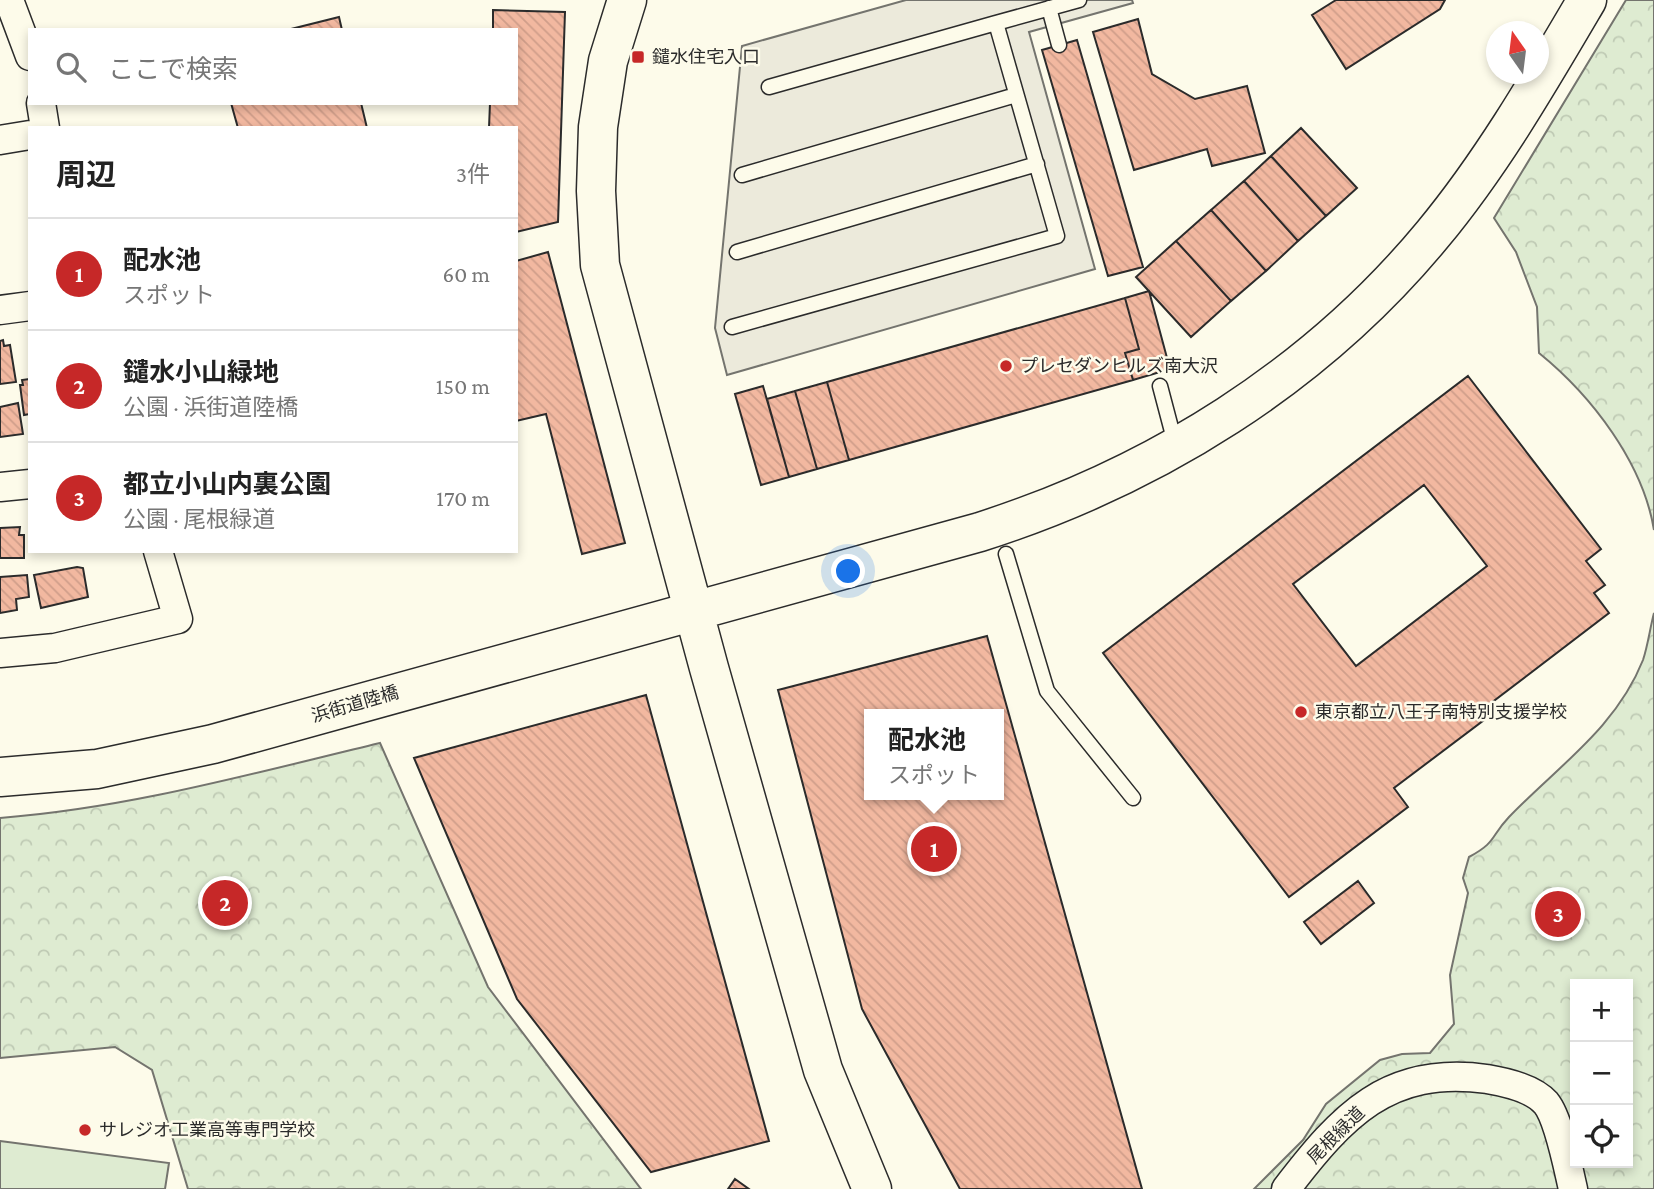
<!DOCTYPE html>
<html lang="ja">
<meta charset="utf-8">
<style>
:root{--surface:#fff;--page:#f6f6f6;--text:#222;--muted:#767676;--line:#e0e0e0;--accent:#c62828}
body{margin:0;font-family:"Crimson Pro","Noto Sans JP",serif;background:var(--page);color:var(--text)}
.controls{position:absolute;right:21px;bottom:21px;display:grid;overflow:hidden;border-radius:0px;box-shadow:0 4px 10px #0003}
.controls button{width:63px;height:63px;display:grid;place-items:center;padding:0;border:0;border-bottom:2px solid var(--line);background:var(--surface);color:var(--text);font:35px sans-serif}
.compass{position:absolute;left:1486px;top:21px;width:63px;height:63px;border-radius:50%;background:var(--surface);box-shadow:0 4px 10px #0003;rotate:346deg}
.you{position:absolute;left:849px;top:572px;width:24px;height:24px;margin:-18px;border:5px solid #fff;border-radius:50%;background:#1a73e8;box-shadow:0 0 0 10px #1a73e833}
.badge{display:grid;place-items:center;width:46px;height:46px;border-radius:50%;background:var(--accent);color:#fff;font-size:23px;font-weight:700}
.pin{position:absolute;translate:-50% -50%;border:4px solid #fff;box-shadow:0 2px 7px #0006}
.popup{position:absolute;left:864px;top:709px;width:140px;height:91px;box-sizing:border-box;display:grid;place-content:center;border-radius:0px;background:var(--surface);filter:drop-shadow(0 2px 5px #0005);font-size:23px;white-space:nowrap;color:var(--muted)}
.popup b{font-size:26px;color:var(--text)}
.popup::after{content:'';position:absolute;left:50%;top:100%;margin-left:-14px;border:14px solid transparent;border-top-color:var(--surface)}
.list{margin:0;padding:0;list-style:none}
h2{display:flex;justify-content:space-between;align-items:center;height:91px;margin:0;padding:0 28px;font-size:30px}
h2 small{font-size:23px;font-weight:400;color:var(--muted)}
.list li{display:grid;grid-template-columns:46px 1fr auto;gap:21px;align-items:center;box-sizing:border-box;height:112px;padding:0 28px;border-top:2px solid var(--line)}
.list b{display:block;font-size:26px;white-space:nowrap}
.list p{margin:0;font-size:23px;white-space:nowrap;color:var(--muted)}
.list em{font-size:23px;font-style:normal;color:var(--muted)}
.icon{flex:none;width:38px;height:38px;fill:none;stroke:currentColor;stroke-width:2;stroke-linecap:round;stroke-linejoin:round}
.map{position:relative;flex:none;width:1654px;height:1189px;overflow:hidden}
.search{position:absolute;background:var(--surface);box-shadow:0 4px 10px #0003;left:28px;top:28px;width:490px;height:77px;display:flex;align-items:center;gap:18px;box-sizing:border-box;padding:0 24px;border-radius:0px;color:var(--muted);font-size:26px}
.panel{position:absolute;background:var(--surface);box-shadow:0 4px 10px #0003;left:28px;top:126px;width:490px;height:427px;border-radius:0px}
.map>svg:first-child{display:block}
.forest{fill:url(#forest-crowns);stroke:#74746e;stroke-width:2;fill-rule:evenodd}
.pitch{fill:#deebd1;stroke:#74746e;stroke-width:2}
.parking{fill:#eceadb;stroke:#74746e;stroke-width:2}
.building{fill:url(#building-back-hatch);stroke:#2b2b2b;stroke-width:2;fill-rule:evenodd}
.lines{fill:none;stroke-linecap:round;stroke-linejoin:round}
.lane-casing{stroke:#2b2b2b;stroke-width:17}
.street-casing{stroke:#2b2b2b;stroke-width:31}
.secondary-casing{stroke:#2b2b2b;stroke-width:41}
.lane{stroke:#fdfbea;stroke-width:14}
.street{stroke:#fdfbea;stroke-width:28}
.secondary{stroke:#fdfbea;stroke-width:38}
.poi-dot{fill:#c62828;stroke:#fdfbea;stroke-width:2.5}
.labels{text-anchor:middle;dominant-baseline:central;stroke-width:5;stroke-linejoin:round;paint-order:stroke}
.poi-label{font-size:18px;fill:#2b2b2b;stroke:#fdfbea;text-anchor:start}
.street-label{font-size:18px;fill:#2b2b2b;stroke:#fdfbea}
</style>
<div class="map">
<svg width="1654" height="1189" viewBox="0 0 1654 1189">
<defs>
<pattern id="forest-crowns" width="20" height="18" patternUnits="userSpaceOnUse" patternTransform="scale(1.75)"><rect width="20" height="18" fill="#deebd1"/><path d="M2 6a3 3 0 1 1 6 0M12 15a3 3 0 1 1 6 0" fill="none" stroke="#bfcab4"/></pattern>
<pattern id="building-back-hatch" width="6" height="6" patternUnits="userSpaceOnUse" patternTransform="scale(1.75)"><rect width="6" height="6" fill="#f2b8a0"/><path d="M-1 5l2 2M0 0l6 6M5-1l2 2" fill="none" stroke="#d09e8a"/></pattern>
</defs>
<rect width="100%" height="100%" fill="#fdfbea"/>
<path class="forest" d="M1626,0H1654V530C1643,463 1592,396 1539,353L1537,307L1516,252L1494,218Z
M1654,613V1189H1254L1303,1140L1326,1104L1380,1060L1402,1054L1430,1053L1454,1024L1450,975L1468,893L1463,878L1469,857C1497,842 1490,837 1509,817C1558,766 1616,728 1643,660C1648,645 1650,628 1654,613ZM1575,984H1628V1163H1575Z
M380,743L488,987L641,1189H188L152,1070L115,1047L0,1058V818C130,808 254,773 380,743Z"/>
<path class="pitch" d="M0,1141L169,1163L165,1189H0Z"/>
<path class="parking" d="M906,0H1132L1133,3L1029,32L1095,269L727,375L715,328L742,46Z"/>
<path class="building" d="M1336,0H1445L1440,9L1346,69L1312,15Z
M493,10L565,12L558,222L516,232V128H489L490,103H516V30H493Z
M339,17L342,30H287Z
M1138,19L1152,74L1195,99L1247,86L1265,153L1212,166L1207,149L1134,170L1093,32Z
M1077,40L1143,267L1108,276L1042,50Z
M231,103H361L367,128H238Z
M1301,128L1357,188L1326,216L1271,156Z
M1271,156L1326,216L1298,241L1244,181Z
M1244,181L1298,241L1266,271L1211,210Z
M1211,210L1266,271L1231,301L1176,241Z
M1176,241L1231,301L1191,337L1136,277Z
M548,252L625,543L582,554L546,414L516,421V261Z
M1149,291L1170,369L1133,380L1125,353L1139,349L1125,298Z
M1125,298L1139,349L1125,353L1133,380L849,460L827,382Z
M3,340L4,346L10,345L16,382L0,384V341Z
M1468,376L1601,549L1586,561L1605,585L1594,593L1609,613L1482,710L1488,717L1394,788L1408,807L1289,897L1103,653ZM1424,485L1487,566L1356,666L1293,584Z
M30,379V414L24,415L20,385H23L22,380Z
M827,382L849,460L817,469L795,391Z
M763,386L789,477L761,485L735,394Z
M795,391L817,469L789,477L767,399Z
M18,403L23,434L0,437V407Z
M20,527L19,535H24V558H0V528Z
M77,567L83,568L88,597L41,608L34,575Z
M27,575L29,597L16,599L17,610L0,613V577Z
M987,636L1142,1189H960L862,1009L778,690ZM869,714H999V795H869Z
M646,695L769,1141L651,1172L517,999L414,758Z
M1358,881L1374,903L1321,944L1304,922Z
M735,1179L749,1189H728Z"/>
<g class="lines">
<g class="lane-casing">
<path id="lane" d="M1049,8L1059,45
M996,23L1079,0
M742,175L1016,95
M737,252L1037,164
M732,327L1057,236L996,23L769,87
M1160,386L1175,443
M1006,554L1047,691L1133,798"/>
</g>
<g class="street-casing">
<path id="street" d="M9,0L30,56
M41,103L45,128
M0,140L30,135
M0,310L30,306
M0,487L30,484
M0,653L55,648L178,619L158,551
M1286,1189C1342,1116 1388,1065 1487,1079C1505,1082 1533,1088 1546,1103C1559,1119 1568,1168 1573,1189"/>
</g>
<g class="secondary-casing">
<path id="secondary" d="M627,0L608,61L598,127L596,191L600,265L709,668L823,1070L872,1189
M0,777L97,769L213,744L980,532C1155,476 1315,377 1433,234C1492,163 1540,80 1587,0"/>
</g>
<use href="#lane" class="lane"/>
<use href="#street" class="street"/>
<use href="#secondary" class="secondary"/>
</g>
<g class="poi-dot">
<rect x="631" y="50" width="14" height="14" rx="3.5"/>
<circle cx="1006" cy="366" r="7"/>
<circle cx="1301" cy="712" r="7"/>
<circle cx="85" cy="1130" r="7"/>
</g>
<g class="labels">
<g class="poi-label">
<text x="652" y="57">鑓水住宅入口</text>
<text x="1020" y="366">プレセダンヒルズ南大沢</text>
<text x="1315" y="712">東京都立八王子南特別支援学校</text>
<text x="99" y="1130">サレジオ工業高等専門学校</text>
</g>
<g class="street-label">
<text transform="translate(355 704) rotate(-16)">浜街道陸橋</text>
<text transform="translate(1336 1135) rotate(-45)">尾根緑道</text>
</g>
</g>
</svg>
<div class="controls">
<button>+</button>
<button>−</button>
<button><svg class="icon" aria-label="locate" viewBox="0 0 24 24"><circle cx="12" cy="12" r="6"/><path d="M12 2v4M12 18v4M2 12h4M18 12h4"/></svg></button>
</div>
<svg class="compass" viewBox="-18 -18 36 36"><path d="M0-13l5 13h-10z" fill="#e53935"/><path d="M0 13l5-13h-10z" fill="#767676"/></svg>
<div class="you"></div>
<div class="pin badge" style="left:934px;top:849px">1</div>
<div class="popup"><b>配水池</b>スポット</div>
<div class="pin badge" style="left:225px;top:903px">2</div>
<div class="pin badge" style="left:1558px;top:914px">3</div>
<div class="search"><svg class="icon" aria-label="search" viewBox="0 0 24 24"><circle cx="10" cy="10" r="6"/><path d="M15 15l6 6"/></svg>ここで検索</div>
<section class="panel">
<h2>周辺<small>3件</small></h2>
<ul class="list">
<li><span class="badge">1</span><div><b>配水池</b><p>スポット</p></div><em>60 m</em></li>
<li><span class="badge">2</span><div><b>鑓水小山緑地</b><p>公園 · 浜街道陸橋</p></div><em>150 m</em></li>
<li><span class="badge">3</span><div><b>都立小山内裏公園</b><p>公園 · 尾根緑道</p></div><em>170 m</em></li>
</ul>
</section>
</div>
